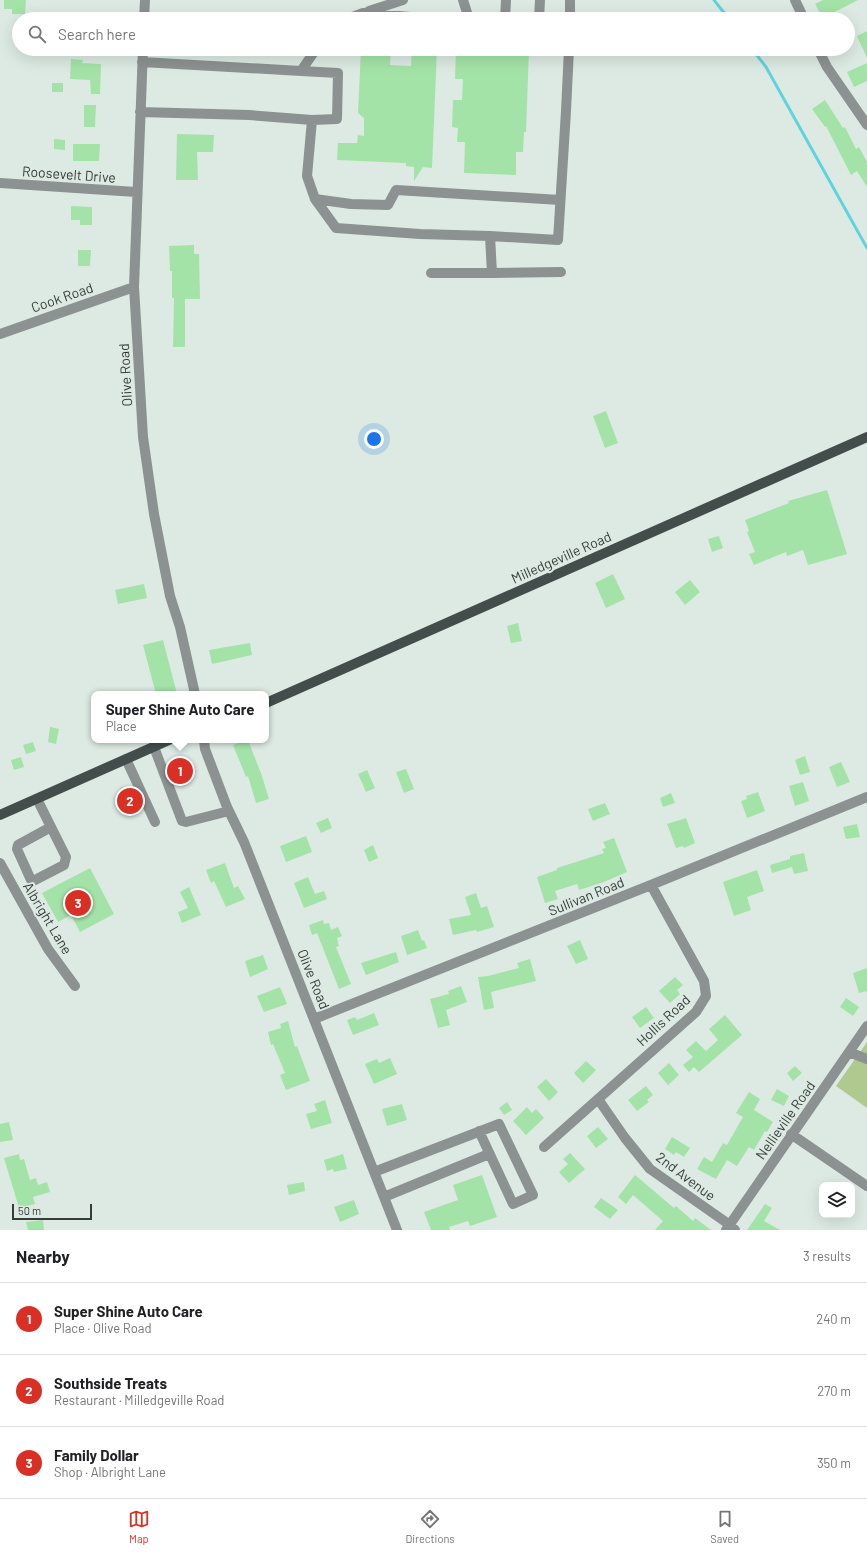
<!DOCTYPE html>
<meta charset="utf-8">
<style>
:root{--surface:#fff;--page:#f2f2f2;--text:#202124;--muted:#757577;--line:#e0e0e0;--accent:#d93025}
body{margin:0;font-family:Barlow,sans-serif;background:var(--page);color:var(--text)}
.controls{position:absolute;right:12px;bottom:12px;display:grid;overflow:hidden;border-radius:8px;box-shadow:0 4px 16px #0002}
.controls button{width:36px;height:36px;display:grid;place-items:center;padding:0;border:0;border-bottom:1px solid var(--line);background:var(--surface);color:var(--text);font:20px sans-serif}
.scale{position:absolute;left:12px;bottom:10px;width:80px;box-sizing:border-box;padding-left:4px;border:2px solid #373c3a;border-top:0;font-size:11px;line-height:14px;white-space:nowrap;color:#373c3a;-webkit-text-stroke:3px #dceae3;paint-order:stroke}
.you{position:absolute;left:374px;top:439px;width:14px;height:14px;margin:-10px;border:3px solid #fff;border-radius:50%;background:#1a73e8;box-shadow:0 0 0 6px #1a73e833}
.badge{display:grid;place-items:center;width:26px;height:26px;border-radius:50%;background:var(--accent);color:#fff;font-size:13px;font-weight:700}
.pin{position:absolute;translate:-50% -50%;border:2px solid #fff;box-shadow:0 1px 4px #0006}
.popup{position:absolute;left:91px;top:691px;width:178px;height:52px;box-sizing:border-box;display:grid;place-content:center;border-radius:8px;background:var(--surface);filter:drop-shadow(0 1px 3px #0005);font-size:13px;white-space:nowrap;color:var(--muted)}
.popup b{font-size:15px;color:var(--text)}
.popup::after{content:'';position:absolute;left:50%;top:100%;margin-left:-8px;border:8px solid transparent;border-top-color:var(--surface)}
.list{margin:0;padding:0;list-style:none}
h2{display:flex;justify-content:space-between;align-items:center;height:52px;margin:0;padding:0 16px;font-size:17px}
h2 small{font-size:13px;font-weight:400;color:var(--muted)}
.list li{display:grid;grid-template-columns:26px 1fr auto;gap:12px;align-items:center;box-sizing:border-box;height:72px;padding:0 16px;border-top:1px solid var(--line)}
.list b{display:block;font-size:15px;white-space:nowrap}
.list p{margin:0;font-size:13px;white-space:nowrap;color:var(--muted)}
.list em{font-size:13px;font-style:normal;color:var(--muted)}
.icon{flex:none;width:22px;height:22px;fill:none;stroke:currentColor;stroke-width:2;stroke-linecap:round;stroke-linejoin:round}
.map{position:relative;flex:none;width:867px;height:1230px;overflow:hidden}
.search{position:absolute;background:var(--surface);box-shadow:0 4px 16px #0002;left:12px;right:12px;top:12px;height:44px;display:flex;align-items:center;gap:10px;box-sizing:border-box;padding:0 14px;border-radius:22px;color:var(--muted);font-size:15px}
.sheet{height:268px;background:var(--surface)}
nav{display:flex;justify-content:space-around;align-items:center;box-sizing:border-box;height:56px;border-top:1px solid var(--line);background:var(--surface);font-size:11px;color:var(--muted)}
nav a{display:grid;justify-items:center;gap:2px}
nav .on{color:var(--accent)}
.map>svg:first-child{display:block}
.green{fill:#b0c98f}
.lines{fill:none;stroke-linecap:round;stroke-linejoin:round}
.stream{stroke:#60d3dc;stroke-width:3}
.building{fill:#a4e3a7}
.minor{stroke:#8c9291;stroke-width:10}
.major{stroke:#434e4c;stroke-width:10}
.labels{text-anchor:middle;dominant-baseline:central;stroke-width:4;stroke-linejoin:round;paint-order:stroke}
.street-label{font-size:14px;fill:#373c3a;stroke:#dceae3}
</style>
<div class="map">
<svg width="867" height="1230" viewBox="0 0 867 1230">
<rect width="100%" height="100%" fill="#dceae3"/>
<path class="green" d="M867,1042V1108L836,1086Z"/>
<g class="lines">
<path class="stream" d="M714,0L729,19
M752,49L766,67L867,248"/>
</g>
<path class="building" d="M4,0H26L25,14H12V9H4Z
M823,0H858L823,18L815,4Z
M867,31V58L857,36Z
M361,49H391L390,65L411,66L412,49H437L432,168L423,167L414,181V167L406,166V163L337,160L338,143H357L358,135L364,136V118L358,113Z
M456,49H529L526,132H524L523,152H516V175L464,173L465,142H457L458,128L452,127L453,100H462L463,79H455Z
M71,59L83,60L82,63L101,64L100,94H91L90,80L70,79Z
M867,63V81L854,87L847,72Z
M52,83H63V92H52Z
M825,100L843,128L845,127L856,149L859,147L867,162V187L857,171L851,175L826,126L825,127L812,109Z
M84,105H96L95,127H84Z
M177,134L214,135L213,152H197L198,180H176Z
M54,139L65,140V150L54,149Z
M73,144H100L99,161H73Z
M71,206L92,207V225H80V220H71Z
M194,245V254H199L200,299H185V347H173L174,298H172V271H170L169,246Z
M78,250H91L90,266H78Z
M606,411L618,443L605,448L593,416Z
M827,490L847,554L808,565L803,550L787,556L786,552L754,565L749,554L755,552L747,532L749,531L745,520L789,503L788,501Z
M719,536L723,548L712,552L708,539Z
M613,574L625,599L606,608L595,583Z
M690,580L700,592L685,605L675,592Z
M144,584L147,598L118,604L115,590Z
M518,623L522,641L511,643L507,626Z
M163,640L177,694H156L143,645Z
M250,643L252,655L212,664L209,650Z
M50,727L59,729L56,744L48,742Z
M246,740H248L262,776L269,799L256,803L248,776L246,777L233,745Z
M33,742L36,751L26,754L23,745Z
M805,756L810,772L800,775L795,760Z
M21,757L24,767L14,770L11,760Z
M182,758L190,778L178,783L170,763Z
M841,762L850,782L837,787L829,767Z
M406,769L414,789L404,793L396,772Z
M367,770L375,788L366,792L358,774Z
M803,782L809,801L795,806L789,786Z
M128,786L139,813L131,816L120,788Z
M758,792L765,811L747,818L741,801L747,799L746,796Z
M671,793L675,803L663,807L660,798Z
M605,803L610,814L593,821L588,809Z
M328,818L332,828L321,833L316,823Z
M686,818L695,843L684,848L683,846L676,848L667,824Z
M857,824L860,837L846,839L843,827Z
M306,836L312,852L286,862L280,846Z
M614,838L627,872L604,882L579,890L577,884L555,891L558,899L545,903L537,877L557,870V868L604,853L602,849L606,848L603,842Z
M373,845L378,858L369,862L364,850Z
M804,853L808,871L794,874L792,867L772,873L770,865L790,859V856Z
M225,863L234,888L238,886L245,899L226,907L214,881L211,883L206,870Z
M90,868L114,914L80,932L71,915L58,922L42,893Z
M757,870L764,891L747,897L751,910L734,916L723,882Z
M308,877L315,894L324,891L327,899L304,908L294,883Z
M189,887L201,915L182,923L178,912L188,908L180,892Z
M476,893L481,908L487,906L494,927L477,932L476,930L453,935L449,919L471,915L465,897Z
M323,920L324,924L329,923L331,930L338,927L342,936L337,938L339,946L336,947L351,984L339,989L317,933L312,935L309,925Z
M418,930L422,941L424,940L427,948L407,955L401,936Z
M580,940L588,959L576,964L567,946Z
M396,952L399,962L366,975L361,963Z
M263,955L268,969L250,977L245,961Z
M530,959L536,981L491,992L494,1008L484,1010L478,977L488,976L519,968L517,963Z
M867,968V991L859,993L853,973Z
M675,977L683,985L677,990L680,994L670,1003L659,991Z
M461,986L467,1002L446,1010L450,1025L438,1028L430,999L449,994L448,991Z
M280,987L287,1004L264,1012L257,996Z
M846,998L859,1007L853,1016L840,1007Z
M646,1007L654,1018L640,1028L632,1017Z
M374,1013L379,1025L353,1035L347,1020L355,1017L357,1020Z
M725,1015L742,1035L699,1072L694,1067L689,1072L683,1065L693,1057L686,1050L696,1041L706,1051L718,1040L709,1029Z
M288,1021L295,1047L297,1046L310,1081L286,1090L280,1075L285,1073L273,1044L271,1045L268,1032L281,1028L280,1024Z
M390,1058L397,1074L374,1084L365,1064L377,1059L379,1063Z
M586,1061L596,1070L583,1083L574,1073Z
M669,1063L679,1075L668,1085L658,1073Z
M795,1066L802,1073L793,1081L787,1073Z
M546,1079L558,1092L549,1101L537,1087Z
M646,1086L653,1095L647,1100L649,1102L637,1111L628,1100Z
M777,1089L789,1096L784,1106L771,1100Z
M749,1092L760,1099L754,1110L773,1122L767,1132L765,1131L754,1150L749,1147L737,1166L727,1160L716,1179L697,1169L704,1157L712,1162L723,1143L727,1145L743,1117L736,1113Z
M325,1100L332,1123L311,1129L306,1114L317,1111L314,1104Z
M507,1102L512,1110L504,1115L499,1108Z
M402,1104L407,1120L387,1126L382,1109Z
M527,1107L532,1113L536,1109L544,1118L526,1135L513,1121Z
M9,1122L13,1140L0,1142V1124Z
M598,1127L608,1139L596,1148L587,1136Z
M672,1137L690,1148L684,1157L676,1152L674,1155L665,1149Z
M570,1153L585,1169L569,1183L559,1172L568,1164L563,1159Z
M19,1154L20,1160L24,1159L30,1180L36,1178L38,1185L47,1182L50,1192L33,1197L35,1204L19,1208L4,1158Z
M343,1154L347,1169L334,1172L333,1169L327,1171L324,1160Z
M482,1175L497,1217L470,1226L468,1221L449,1227L450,1230H431L424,1212L458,1200L453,1185Z
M635,1175L674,1208L676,1206L693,1221L695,1218L711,1230H655L663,1221L633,1195L626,1204L618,1197Z
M304,1182L305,1191L289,1195L287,1185Z
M601,1198L618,1210L610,1219L594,1207Z
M354,1200L359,1214L340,1222L334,1207Z
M765,1204L772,1208L764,1221L780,1230H747Z
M43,1220L44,1230H28L26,1222Z"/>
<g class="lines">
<path class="minor" d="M463,0L469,19
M795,0L804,19
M369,11L403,0
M144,19L145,0
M347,19L363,13L434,19
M505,19L506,0
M539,19L540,0
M570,19V0
M143,49L134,287L143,437L154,514L170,596L180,627L195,694
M818,49L827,67L867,125
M142,62L301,71L316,49
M301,71L338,73L337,119L312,120
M140,112L249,115L312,120L307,176L315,199L336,228L420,234L490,236
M0,183L136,192
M315,199L351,204L388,205L396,190L560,200
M561,272L492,273L490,236L558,240L566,111L569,49
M431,273H492
M0,334L134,287
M204,740L205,749L227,807L244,842L397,1230
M154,747L182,821L186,822L229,811
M126,759L155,822
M37,799L66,857L64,865L35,880H31L17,849L18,845L51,827
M0,863L48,949L75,986
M314,1019L651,885L867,797
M849,1052L867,1059
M598,1099L625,1138L650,1169L730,1225L735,1230
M791,1134L867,1186
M544,1147L696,1012L706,996L704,981L651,885
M374,1172L499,1124L533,1195L513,1204L479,1131
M384,1197L489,1154
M726,1230L867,1026"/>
<path class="major" d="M266,703L867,437
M0,815L169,740"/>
</g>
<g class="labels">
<g class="street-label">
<text transform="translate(69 174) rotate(4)">Roosevelt Drive</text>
<text transform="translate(62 297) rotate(-19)">Cook Road</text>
<text transform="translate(125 375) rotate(-93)">Olive Road</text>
<text transform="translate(561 557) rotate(-24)">Milledgeville Road</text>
<text transform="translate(586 896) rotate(-22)">Sullivan Road</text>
<text transform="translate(48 918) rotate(59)">Albright Lane</text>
<text transform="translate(314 979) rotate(68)">Olive Road</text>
<text transform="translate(663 1020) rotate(-43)">Hollis Road</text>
<text transform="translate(785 1120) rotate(-55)">Nellieville Road</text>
<text transform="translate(686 1176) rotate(37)">2nd Avenue</text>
</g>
</g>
</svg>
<div class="controls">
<button><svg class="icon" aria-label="layers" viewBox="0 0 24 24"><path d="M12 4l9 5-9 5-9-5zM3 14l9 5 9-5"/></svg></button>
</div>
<div class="scale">50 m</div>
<div class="you"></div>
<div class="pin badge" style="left:180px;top:771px">1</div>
<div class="popup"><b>Super Shine Auto Care</b>Place</div>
<div class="pin badge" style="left:130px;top:801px">2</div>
<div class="pin badge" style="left:78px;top:903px">3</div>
<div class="search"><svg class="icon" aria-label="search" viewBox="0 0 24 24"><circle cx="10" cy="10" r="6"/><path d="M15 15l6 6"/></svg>Search here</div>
</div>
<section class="sheet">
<h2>Nearby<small>3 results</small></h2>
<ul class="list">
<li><span class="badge">1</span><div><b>Super Shine Auto Care</b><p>Place · Olive Road</p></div><em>240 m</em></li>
<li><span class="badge">2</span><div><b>Southside Treats</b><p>Restaurant · Milledgeville Road</p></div><em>270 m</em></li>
<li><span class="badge">3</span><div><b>Family Dollar</b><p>Shop · Albright Lane</p></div><em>350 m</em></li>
</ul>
</section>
<nav>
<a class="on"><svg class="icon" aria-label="map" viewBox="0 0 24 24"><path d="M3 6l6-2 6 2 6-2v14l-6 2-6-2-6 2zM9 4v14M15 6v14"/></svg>Map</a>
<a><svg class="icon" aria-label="directions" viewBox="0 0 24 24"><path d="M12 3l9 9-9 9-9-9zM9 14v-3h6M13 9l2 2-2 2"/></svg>Directions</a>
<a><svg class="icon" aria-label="saved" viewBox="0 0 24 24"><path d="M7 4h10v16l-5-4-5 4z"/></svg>Saved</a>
</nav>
